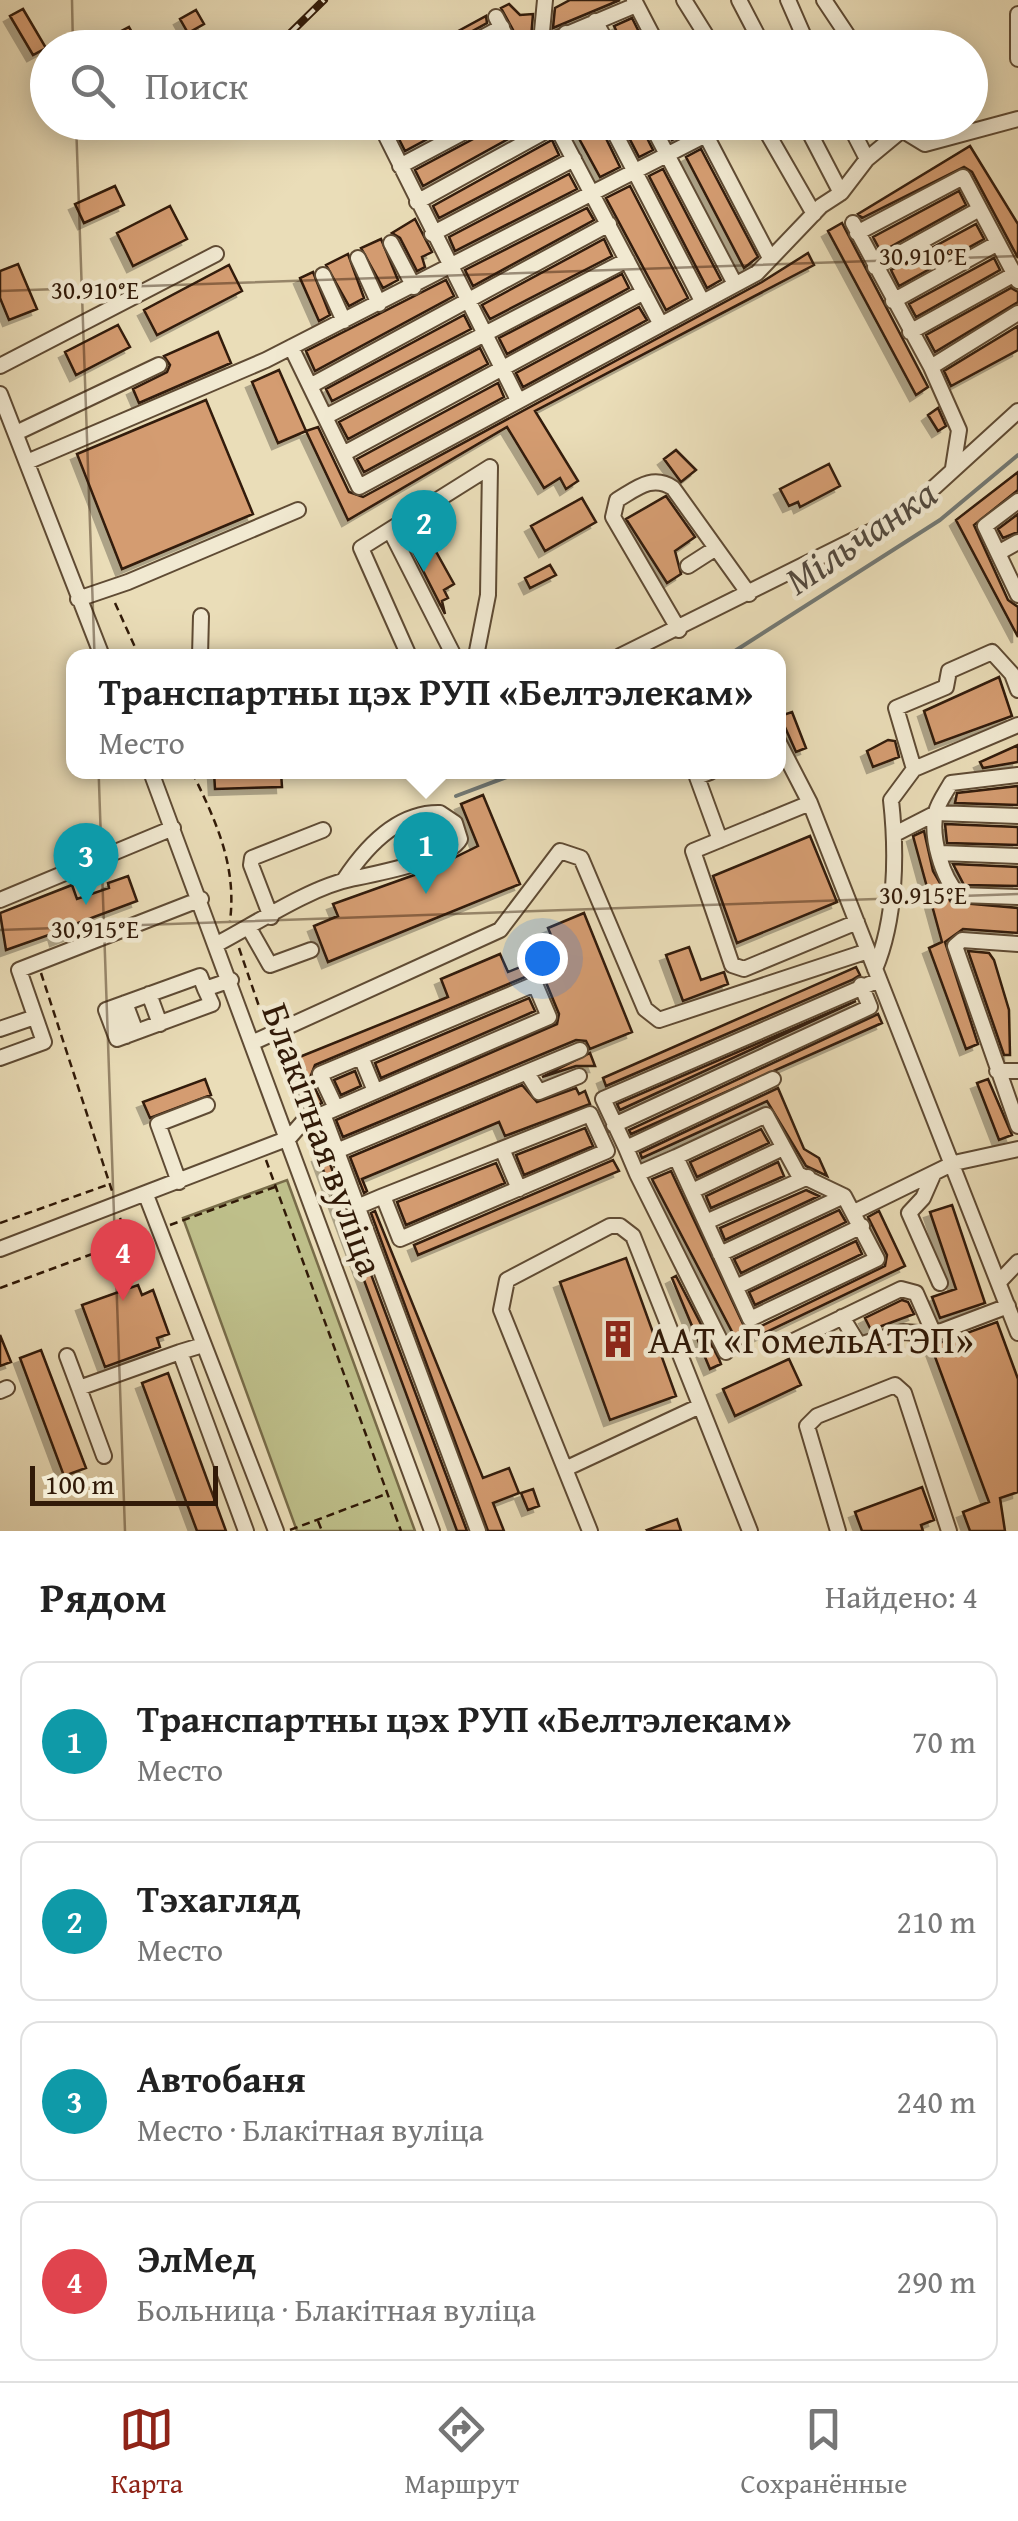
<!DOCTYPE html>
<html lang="ru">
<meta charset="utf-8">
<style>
:root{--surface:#fff;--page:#f6f6f6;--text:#222;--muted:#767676;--line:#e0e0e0;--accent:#8f2418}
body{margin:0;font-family:"Gentium Book Plus",serif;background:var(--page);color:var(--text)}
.scale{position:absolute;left:30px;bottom:25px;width:188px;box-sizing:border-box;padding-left:10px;border:5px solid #311a08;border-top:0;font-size:28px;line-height:35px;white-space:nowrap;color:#311a08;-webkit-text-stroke:8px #f1e9d1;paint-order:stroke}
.you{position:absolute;left:542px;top:958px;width:35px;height:35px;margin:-25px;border:8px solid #fff;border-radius:50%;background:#1a73e8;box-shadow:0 0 0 15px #1a73e833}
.badge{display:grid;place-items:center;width:65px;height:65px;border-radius:50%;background:var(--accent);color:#fff;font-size:32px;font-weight:700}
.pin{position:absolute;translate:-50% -82px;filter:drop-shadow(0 2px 5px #0008)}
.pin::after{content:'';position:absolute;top:52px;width:35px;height:30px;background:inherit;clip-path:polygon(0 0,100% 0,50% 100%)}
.popup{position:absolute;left:66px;top:649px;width:720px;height:130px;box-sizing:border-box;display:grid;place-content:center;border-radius:20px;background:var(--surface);filter:drop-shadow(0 2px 8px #0005);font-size:32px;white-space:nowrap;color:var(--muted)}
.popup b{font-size:38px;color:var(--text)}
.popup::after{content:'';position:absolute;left:50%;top:100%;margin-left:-20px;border:20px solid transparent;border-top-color:var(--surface)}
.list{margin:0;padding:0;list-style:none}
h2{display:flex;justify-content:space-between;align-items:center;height:130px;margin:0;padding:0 40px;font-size:42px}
h2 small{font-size:32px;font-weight:400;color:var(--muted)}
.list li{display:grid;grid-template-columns:65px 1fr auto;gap:30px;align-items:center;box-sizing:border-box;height:160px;margin:0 20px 20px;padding:0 20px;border:2px solid var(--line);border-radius:20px}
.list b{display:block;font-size:38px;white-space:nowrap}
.list p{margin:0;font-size:32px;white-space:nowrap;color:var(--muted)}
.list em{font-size:32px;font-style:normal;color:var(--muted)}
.icon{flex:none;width:55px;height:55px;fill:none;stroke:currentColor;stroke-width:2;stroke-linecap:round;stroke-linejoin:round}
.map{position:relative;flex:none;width:1018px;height:1531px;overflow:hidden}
.search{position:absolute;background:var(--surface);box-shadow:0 5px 25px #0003;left:30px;right:30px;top:30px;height:110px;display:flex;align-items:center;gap:25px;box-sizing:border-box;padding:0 35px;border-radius:55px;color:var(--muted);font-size:38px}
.sheet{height:850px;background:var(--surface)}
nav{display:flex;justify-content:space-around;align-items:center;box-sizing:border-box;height:140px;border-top:2px solid var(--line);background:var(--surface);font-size:28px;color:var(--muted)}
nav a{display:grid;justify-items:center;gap:5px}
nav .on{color:var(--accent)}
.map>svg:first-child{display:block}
.green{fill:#bebf8a;stroke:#786c49;stroke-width:2.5}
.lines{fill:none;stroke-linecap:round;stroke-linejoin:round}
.stream{stroke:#737974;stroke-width:4}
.building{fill:#d49c71;stroke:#311a08;stroke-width:2.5;filter:url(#shadow)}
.minor-casing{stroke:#5f4b34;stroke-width:18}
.path{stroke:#311a08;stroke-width:2.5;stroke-dasharray:8 5;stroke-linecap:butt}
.minor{stroke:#f1e9d1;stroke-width:14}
.rail-casing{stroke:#311a08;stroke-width:8}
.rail{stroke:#f1e9d1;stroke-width:4;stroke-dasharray:11;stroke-linecap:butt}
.ticks{fill:none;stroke:#311a08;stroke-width:2.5;stroke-opacity:0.45}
.labels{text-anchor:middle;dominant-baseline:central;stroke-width:9;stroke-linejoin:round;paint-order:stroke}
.street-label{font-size:38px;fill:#311a08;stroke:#f1e9d1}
.poi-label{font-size:38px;fill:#311a08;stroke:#f1e9d1;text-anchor:start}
.water-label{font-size:40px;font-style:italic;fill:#52493e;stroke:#f1e9d1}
.ticks-label{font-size:25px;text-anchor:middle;fill:#311a08;stroke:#f1e9d1;stroke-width:9;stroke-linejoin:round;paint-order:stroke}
</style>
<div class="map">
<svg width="1018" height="1531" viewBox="0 0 1018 1531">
<defs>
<filter id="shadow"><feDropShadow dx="-6" dy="6" stdDeviation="0" flood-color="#0004"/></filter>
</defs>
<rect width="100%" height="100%" fill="#eaddb8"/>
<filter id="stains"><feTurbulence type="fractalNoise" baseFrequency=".002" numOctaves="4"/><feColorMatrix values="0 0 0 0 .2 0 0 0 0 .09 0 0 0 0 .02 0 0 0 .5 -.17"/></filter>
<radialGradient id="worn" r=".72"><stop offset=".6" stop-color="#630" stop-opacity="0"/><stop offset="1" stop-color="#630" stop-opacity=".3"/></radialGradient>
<path class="green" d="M287,1180L415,1531H297L183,1218Z"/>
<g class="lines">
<path class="stream" d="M727,656L940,520L1018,455
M456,796L520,772"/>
</g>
<path class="building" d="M570,0H620L553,28L555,8Z
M509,4L520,15L533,14L531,38L523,48L501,8Z
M23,9L46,48L33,55L10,16Z
M196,10L204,24L188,33L180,19Z
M486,16L487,23L458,39L453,48H427Z
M632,18L647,48H625L614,26Z
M129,27L141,48H113L108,38Z
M418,122H459L405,151L399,139Z
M493,122H539L423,186L415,170L488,131Z
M570,122H598L620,167L600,177Z
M621,122H639L653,150L639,157Z
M663,122H688L691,130L672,140Z
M552,140L559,155L439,218L433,206Z
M970,146L1018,224V258L972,172L964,167L862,218L858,214Z
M701,149L758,257L744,268L686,157Z
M663,169L721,280L707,288L649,176Z
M569,174L577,189L455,251L449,237Z
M115,186L124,205L84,223L75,204Z
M630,186L688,298L666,310L606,198Z
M959,191L966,205L881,252L873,237Z
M170,206L187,239L133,266L117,233Z
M587,208L594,220L473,286L465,270Z
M415,219L432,252L422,257L425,267L417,271L400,238L392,233Z
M842,223L928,387L916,395L828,231Z
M976,224L984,239L899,286L891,270Z
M381,239L398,280L383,288L361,248Z
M604,239L612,256L490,319L482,305Z
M808,253L814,265L535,411L578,481L566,489L560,478L544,488L507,427L348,520L306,431L318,427L349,492L363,497L762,282Z
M348,254L364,298L349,306L326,265Z
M994,258L1000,270L916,317L909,304Z
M18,264L37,309L9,320L0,298V271Z
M229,265L242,291L157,335L144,310Z
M313,272L330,315L319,321L300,278Z
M622,274L629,288L507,354L499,338Z
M446,280L454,296L315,371L306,351Z
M1011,288L1018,292V302L935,352L926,335Z
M639,307L647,320L523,387L516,373Z
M464,315L471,329L332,401L326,389Z
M118,325L130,347L76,375L65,352Z
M1018,326V350L951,386L944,371Z
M218,332L231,363L139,403L133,389L167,372L170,365L164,356Z
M480,348L488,364L348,439L339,422Z
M279,370L306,431L278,443L252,382Z
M498,383L504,397L364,472L357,459Z
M206,400L253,514L122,569L77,454Z
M938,408L946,426L938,431L928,415Z
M676,450L696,470L681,482L664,459Z
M829,464L840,486L800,507L798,502L789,506L780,489Z
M1018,472V490L974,525L1008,600L1018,607V637L956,520Z
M666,496L695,537L675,551L681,574L667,583L626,519Z
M582,498L596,522L545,551L531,526Z
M1018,514V532L1003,538L998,529Z
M429,539L454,584L444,590L448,598L442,601L445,614L412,549Z
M550,565L556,575L530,588L525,578Z
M999,677L1012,716L935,744L924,711Z
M792,712L806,748L796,752L780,716Z
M888,740L895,741L899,757L873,767L867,751Z
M1018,745V762L983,768L980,762Z
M214,772H281L282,787L215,789Z
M1018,786V805L955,803L957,793Z
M483,795L520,884L328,962L314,926L338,916L333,904L431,869L478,846L461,804Z
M945,824L1018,827V845L947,843Z
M924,831L933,871L951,902L1018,908V933L963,929L945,942L978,1044L966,1049L929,948L942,942L913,836Z
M810,836L837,902L737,943L713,876Z
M953,864L1018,867V886L964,885Z
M128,876L137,901L67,927L69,935L56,940L54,933L6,950L0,913L72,885L77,899L109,888L108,883Z
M584,913L632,1032L590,1049L586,1041L576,1040L343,1137L336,1120L557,1024L559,1014L545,980L532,974L315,1065L310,1078L322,1103L311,1108L292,1060L448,997L441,979L500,954L508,972L558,952L548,928Z
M689,947L701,980L724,972L728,984L683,1001L666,955Z
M968,951L989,953L994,960L1009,1010L1010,1055H1004Z
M856,967L860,975L852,980L606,1086L603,1078Z
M529,998L535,1011L381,1078L375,1063Z
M856,1001L620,1110L617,1104Z
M878,1014L882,1023L631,1134L629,1130Z
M590,1053L595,1066H576L542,1077Z
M355,1071L361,1086L341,1095L334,1080Z
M205,1079L211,1095L150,1118L143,1102Z
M988,1079L1012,1135L999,1140L977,1083Z
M522,1085L537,1102L576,1088L579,1094L585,1091L590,1104L505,1136L499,1122L362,1179L367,1191L364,1193L350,1157Z
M778,1088L804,1149L819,1158L827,1176L806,1166L767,1101L642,1158L640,1153Z
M585,1128L593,1146L524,1175L516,1155Z
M761,1129L769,1143L697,1177L690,1162Z
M326,1153L347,1210L467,1531H457L318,1156Z
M613,1160L619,1171L418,1255L414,1245Z
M778,1162L784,1176L711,1208L706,1196Z
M496,1163L505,1183L406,1225L397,1202Z
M671,1171L745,1328L755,1329L885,1266L887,1255L868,1217L879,1211L905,1266L739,1345L652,1179Z
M806,1190L819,1196L725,1240L720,1228Z
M952,1205L985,1303L940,1318L932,1297L956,1289L930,1212Z
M839,1210L846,1222L741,1273L734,1259Z
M375,1211L483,1478L509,1468L519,1493L493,1503L504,1531H488L371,1213Z
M856,1241L862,1254L755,1305L749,1292Z
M626,1258L676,1396L610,1420L560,1282Z
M676,1276L719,1359L721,1364L710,1369L672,1278Z
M138,1285L142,1295L153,1290L169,1334L157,1338L160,1347L105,1367L82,1305Z
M902,1300L908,1302L914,1314L871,1330L865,1318Z
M997,1322L1018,1379V1492L1000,1498L1005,1531H970L963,1512L989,1502L931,1346Z
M0,1335L11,1362L0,1366Z
M41,1350L86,1468L64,1476L20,1358Z
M789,1359L801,1385L735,1416L723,1389Z
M168,1373L226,1531H197L142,1383Z
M922,1487L934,1520L921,1525L923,1531H862L855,1512Z
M533,1489L539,1506L528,1510L521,1493Z
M677,1519L681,1531H648L647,1530Z"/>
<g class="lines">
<g class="minor-casing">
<path id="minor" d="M634,0L659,48
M684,0L714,48
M739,0L764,48
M788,0L809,48
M824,0L856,48
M1018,14V59
M496,17L512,48
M595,21L610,48
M566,33L573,48
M541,42L545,0
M463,48L502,27
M534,48L636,5
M379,122L518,400
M554,122L660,323
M609,122L702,301
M650,122L735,284
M699,122L770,258
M761,122L814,214
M848,122L867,159
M902,130L925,144L1018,119
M386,135L407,122
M400,166L483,122
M841,193L867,159L902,130L899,125
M417,202L555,126
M853,223L931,367L959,430L953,468
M857,233L963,177L1018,281
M432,234L574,159
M391,243L414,287
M358,258L379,304
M875,267L978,210
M323,275L344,321
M893,301L998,243
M910,332L1015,274
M291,347L359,487L757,273L821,206L841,193L804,122
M0,366L216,254
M931,367L1018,313
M310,386L609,224
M0,394L102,656
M325,417L627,260
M16,433L159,365
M343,454L644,292
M27,462L266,360L731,122
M1018,501L985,526L1018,595
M390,530L454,656
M998,553L1018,542
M688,566L716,548
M78,599L128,582L298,510
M679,630L613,517L617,500C636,489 652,474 673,488L749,594
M200,656L201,616
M409,656L361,548L490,467L488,595L476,656
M620,656L904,515L1018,411
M778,741L810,803
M914,769L896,708L946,687L949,671L992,652L1012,674L1018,690
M151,772L432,1531
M710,772L697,777L720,840
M1018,775L951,783C946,792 938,803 936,812C930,836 942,878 959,895L1018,897
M895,834L936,813L1018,816
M940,853L1018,856
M0,900L173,828
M271,917L251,865L252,858L323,830
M857,922L744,969L732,965L693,851L810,803L1018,1333
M249,928L270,965L311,950
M217,944C255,924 311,887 351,879C375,874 449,860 460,839L455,823L440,813C397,812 365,848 344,880
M1018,944L962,940L955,946L1018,1126
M875,969C896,919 897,854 891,800L914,769L1018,725
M205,989L212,1004L117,1039L106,1010L200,976L205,989L231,980
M149,994L160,1024
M125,1003L136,1032
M115,1007L126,1036
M0,1029L35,1017
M254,1042L500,930L560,851L581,858L645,1009L659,1020L868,951
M361,1057L375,1091
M0,1058L44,1042L19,970L201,899
M997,1071H1018
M527,1073L539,1092L579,1076
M773,1079L626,1148L603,1099L879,980
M323,1114L478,1531
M614,1125L870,1007L861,985
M626,1148L637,1174L676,1157L750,1319L877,1259L844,1196L798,1174L766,1115L676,1157
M502,1149L519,1189
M339,1150L580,1050
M934,1173L923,1198L909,1213L940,1283
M637,1174L726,1352
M179,1182L158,1124L207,1105
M692,1191L783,1148
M146,1195L276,1531
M357,1207L383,1196L590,1114L607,1151L400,1239L383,1196
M854,1212L954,1163L1018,1149
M706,1222L808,1177
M0,1249L289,1138L302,1123L549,1017L535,984L320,1074L336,1108
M720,1254L844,1196
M999,1282L1018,1262
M736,1287L862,1226
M842,1317L859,1345L903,1332L934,1334
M203,1345L180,1352L246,1531
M785,1345L901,1289L916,1293L934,1334L1008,1306
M67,1356L79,1388
M0,1391L7,1388
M104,1456L79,1388L180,1352
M565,1469L700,1406
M590,1531L501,1310L507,1280L610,1226H620L633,1236L750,1531
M838,1531L807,1426L817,1416L895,1385L904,1393L949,1531"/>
</g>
<path class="path" d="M115,603L139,656
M192,772C216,821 237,866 230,921
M239,948L264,1021
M41,973L113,1194
M273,1047L297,1110
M266,1160L401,1531
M120,1218L127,1239
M0,1223L107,1185
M170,1225L275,1187
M0,1288L149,1233
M318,1521L322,1531
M290,1530L386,1494"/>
<use href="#minor" class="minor"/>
<g class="rail-casing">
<path id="rail" d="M275,48L324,0
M198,123V122"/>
</g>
<use href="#rail" class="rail"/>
</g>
<path class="ticks" d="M72,0L73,48M76,122L125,1531M0,291L1018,256M0,930L1018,894"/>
<defs>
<g id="building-bare" transform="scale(3)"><path d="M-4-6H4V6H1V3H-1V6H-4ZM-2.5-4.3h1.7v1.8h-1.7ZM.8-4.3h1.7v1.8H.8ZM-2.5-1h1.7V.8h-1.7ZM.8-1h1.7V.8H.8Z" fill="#8f2418" stroke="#f1e9d1" stroke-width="2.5" paint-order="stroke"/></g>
</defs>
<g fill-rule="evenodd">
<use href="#building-bare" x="618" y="1339"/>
</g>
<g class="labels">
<g class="street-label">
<text transform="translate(324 1139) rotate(70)">Блакітная вуліца</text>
</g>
<g class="poi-label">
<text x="648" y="1339">ААТ «ГомельАТЭП»</text>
</g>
<g class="water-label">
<text transform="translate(860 536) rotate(-34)">Мільчанка</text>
</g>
</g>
<g class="ticks-label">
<text x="923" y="265">30.910°E</text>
<text x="95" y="299">30.910°E</text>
<text x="923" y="904">30.915°E</text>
<text x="95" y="938">30.915°E</text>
</g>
<rect width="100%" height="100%" filter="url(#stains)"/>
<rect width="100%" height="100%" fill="url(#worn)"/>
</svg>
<div class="scale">100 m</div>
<div class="you"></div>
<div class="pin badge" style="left:426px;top:894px;background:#0f9aa8">1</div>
<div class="popup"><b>Транспартны цэх РУП «Белтэлекам»</b>Место</div>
<div class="pin badge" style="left:424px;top:572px;background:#0f9aa8">2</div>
<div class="pin badge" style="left:86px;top:905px;background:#0f9aa8">3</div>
<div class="pin badge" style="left:123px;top:1301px;background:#e0444e">4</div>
<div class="search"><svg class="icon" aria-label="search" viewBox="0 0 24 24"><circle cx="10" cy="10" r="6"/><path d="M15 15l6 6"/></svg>Поиск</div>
</div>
<section class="sheet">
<h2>Рядом<small>Найдено: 4</small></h2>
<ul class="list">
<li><span class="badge" style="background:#0f9aa8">1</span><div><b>Транспартны цэх РУП «Белтэлекам»</b><p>Место</p></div><em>70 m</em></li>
<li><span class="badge" style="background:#0f9aa8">2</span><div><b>Тэхагляд</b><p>Место</p></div><em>210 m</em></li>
<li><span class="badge" style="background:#0f9aa8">3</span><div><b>Автобаня</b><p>Место · Блакітная вуліца</p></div><em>240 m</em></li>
<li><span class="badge" style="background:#e0444e">4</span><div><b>ЭлМед</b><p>Больница · Блакітная вуліца</p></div><em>290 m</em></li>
</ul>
</section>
<nav>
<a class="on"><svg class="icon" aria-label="map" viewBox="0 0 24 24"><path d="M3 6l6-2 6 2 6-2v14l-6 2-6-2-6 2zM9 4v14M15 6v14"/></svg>Карта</a>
<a><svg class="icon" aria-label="directions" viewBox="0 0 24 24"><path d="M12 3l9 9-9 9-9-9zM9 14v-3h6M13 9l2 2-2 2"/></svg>Маршрут</a>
<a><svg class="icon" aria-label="saved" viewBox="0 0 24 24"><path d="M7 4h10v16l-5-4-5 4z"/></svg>Сохранённые</a>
</nav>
